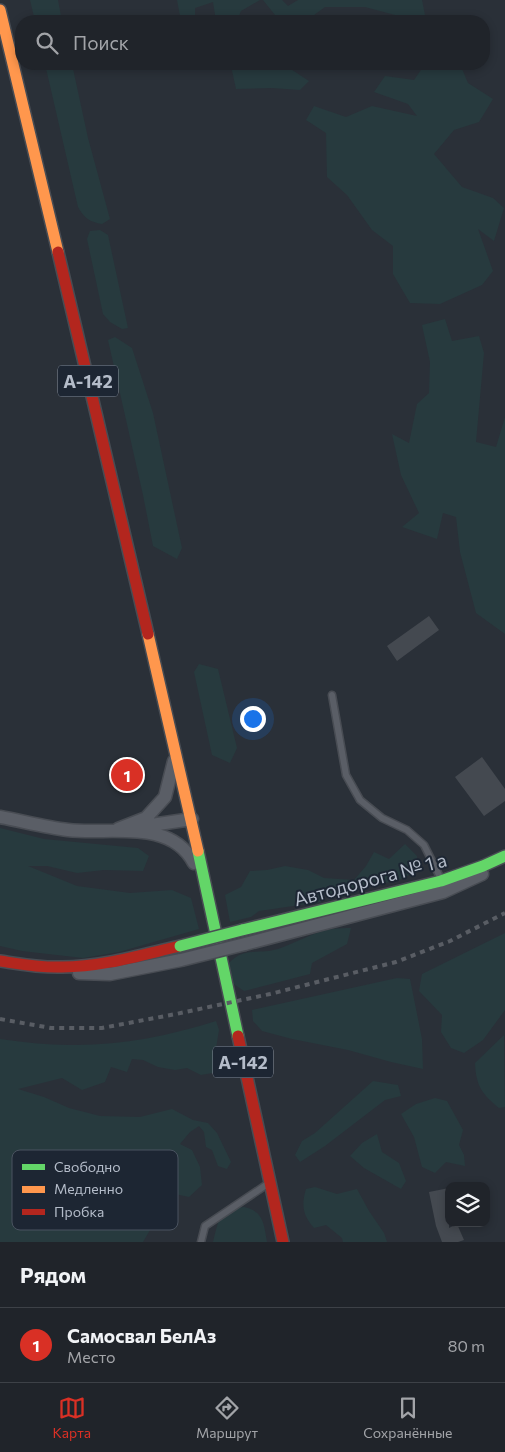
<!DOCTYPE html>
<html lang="ru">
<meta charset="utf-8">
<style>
:root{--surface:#20242a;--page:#2d3036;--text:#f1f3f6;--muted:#a2a4a8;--line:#3d4147;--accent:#d93025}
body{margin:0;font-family:Commissioner,sans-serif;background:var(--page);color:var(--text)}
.controls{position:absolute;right:15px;bottom:15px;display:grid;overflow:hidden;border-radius:10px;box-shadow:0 2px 8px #0003}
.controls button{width:45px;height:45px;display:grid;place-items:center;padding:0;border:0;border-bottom:1px solid var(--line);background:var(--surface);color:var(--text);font:25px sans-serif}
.you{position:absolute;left:252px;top:718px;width:18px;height:18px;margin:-12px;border:4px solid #fff;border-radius:50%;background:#1a73e8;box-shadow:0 0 0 8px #1a73e833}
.badge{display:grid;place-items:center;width:32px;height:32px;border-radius:50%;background:var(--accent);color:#fff;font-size:16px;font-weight:700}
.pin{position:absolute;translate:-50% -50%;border:2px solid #fff;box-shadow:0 1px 5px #0006}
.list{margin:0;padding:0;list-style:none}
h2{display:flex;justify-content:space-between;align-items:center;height:65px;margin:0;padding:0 20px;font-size:21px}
h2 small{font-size:16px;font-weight:400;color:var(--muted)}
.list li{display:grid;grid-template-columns:32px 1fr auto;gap:15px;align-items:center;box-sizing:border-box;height:75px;padding:0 20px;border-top:1px solid var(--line)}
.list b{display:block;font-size:19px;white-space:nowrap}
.list p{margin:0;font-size:16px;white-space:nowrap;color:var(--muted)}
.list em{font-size:16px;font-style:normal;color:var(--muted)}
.icon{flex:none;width:28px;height:28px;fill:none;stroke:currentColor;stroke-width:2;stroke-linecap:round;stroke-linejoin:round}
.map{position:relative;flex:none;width:505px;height:1242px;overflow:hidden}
.search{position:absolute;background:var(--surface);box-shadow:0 2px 8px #0003;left:15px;right:15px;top:15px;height:55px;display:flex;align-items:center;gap:12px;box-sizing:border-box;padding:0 18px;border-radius:20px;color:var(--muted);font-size:19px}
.sheet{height:140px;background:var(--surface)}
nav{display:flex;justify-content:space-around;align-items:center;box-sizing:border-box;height:70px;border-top:1px solid var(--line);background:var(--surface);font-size:14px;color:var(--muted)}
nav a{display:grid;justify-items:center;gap:2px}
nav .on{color:var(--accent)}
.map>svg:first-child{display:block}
.green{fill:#273a3e}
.building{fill:#444950}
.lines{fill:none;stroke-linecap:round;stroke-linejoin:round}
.lane-casing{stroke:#484c53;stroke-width:9}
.street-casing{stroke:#484c53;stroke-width:15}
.fast-casing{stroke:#484c53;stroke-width:14}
.slow-casing{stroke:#484c53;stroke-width:14}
.jam-casing{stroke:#484c53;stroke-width:14}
.lane{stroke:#5a5e66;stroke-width:6}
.street{stroke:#5a5e66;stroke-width:12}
.fast{stroke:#63d668;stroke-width:11}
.slow{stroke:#ff974d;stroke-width:11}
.jam{stroke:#b3261e;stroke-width:11}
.rail{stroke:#595d64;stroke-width:4;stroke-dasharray:5 5;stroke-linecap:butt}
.street-bridge-casing{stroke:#484c53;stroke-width:15;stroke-linecap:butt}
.fast-bridge-casing{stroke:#484c53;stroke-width:14;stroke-linecap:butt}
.street-bridge{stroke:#5a5e66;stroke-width:12}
.fast-bridge{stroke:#63d668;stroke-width:11}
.labels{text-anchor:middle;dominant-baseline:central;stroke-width:4;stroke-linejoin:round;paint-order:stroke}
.shield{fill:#1d2633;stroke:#878f9c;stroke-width:1}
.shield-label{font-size:18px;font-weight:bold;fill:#b4bcc9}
.street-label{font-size:19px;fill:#b4bcc9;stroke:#1d2633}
.key{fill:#1d2633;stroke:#4a5360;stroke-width:1}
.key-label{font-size:14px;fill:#b4bcc9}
</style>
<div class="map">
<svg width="505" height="1242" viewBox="0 0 505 1242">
<rect width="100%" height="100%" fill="#2a3038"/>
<path class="green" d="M30,0H58L62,21H35Z
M177,0H260L241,11L237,21H216L213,2L195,8V21H181Z
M263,0H282L288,6L298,0H422L425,15L420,21H393L395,15L365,7H325L306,21L279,20Z
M45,64H72L88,138L110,219L102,224C90,222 84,218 78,207Z
M221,64H283L309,81L300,90L272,88L236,89L231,66Z
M425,64H460L468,83L493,99L479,122L454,130L434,154L462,187L493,198L504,208L494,241L478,229L493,271L482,285L440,304L410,303L393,274V246L372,230L347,195L327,177L326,133L306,120L314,106L346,117L372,106L417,116L408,104L374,92L385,76L414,80Z
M100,230L108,235L128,328L122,329L110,322L103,314L87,239L90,231Z
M445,319L452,341L479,336L484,353L476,442L496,447L505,417V634L476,613L460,552L456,517L443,513L437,539L402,527L419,513L401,475L392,434L409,443L417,404L429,393L430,362L422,325Z
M115,337L132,348L153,413L182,548L177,559L153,546L143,495L108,340Z
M199,664L218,669L237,748L230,763L212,755L194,672Z
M0,828L44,839L138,848L149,856L143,871L104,870L77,873L47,866H28L77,886L130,893L172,890L191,898L199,929L119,952L83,958L22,951L0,946Z
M405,844L417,856V871L397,881L366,886L342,897L324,893L321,902L259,911L251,917L230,922L225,895L241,887L250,871L267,870L285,866L308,870L324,878L354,880L366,866L374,852L389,859Z
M351,928L347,944L312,963L310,974L244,991L232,983L228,964C244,946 258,955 278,949C296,943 313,932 332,929C338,928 345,928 351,928Z
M505,933V1010L483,1040L464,1053L451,1048L441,1032L442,1015L419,991L422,974Z
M397,978L410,979L422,1039L423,1069L391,1062L348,1050L292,1039L262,1031L253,1021L252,1010Z
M216,1021L219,1030L216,1048L218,1072L201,1075L187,1068L175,1070L158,1067L143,1060L132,1059L127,1072L111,1067L105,1082L82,1090L62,1078L18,1089L44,1097L69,1108L100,1116L140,1117L172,1109L193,1120L208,1123L217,1133L231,1162L227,1169L218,1166L212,1150L206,1147L204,1132L199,1126L190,1132L180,1144L192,1150L200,1167L202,1185L189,1197L175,1194L167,1182L168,1163L163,1156L157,1157L159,1167L147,1178L152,1191L150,1210L153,1225L143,1242H0V1039C23,1042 46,1045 69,1045C119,1046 168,1036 216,1021Z
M504,1035L505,1107L499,1108C482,1094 476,1086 475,1063Z
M373,1081L398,1085L401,1096L385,1100L325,1146L300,1162L295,1155L302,1141L315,1133Z
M435,1098L447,1101L463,1130L459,1145L464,1155L465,1166L446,1162L435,1173L422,1167L414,1137L401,1114L416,1104Z
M377,1134L382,1152L399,1163L406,1181L401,1189L364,1168L350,1156L362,1143Z
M315,1187L337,1194L357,1189L369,1211L384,1233L387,1242H343L342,1238L326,1225L314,1228C303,1216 301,1205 306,1189Z
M244,1207C264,1211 264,1225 267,1242H213C219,1220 218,1209 244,1207Z"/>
<path class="building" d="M429,616L439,630L397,661L387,646Z
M482,757L505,789V801L484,816L455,777Z
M449,1188V1228L457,1224L464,1240L458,1242H442L436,1226L429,1192Z"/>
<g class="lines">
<g class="lane-casing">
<path id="lane" d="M332,695L346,775L360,800L382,818L407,830L424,845L441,879
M201,1242L205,1226L266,1185"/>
</g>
<g class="street-casing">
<path id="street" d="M0,817C22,821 45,827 68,830C110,835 170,818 194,863
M138,827L192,819
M118,829L146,818L165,797L174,761
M245,944L443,892L482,874
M79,973L110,974L181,960"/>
</g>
<g class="fast-casing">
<path id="fast" d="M198,851L238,1036
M242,930L441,881L483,866L505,856"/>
</g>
<g class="slow-casing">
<path id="slow" d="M0,10L58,252
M148,634L198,851"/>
</g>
<g class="jam-casing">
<path id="jam" d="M58,252L148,634
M0,961C20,964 41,968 62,967C102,967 141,955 180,946
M238,1036L283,1242"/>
</g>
<use href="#lane" class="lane"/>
<use href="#street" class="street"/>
<use href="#fast" class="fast"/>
<use href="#slow" class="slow"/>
<use href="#jam" class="jam"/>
<path class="rail" d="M0,1019L51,1028H102L176,1014L270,994L396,962L450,941L505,913"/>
<g class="street-bridge-casing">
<path id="street-bridge" d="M181,960L245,944"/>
</g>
<g class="fast-bridge-casing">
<path id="fast-bridge" d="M180,946L242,930"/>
</g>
<use href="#street-bridge" class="street-bridge"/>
<use href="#fast-bridge" class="fast-bridge"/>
</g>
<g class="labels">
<g class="shield">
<rect x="58" y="365.5" width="60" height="31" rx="4"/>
<rect x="213" y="1046.5" width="60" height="31" rx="4"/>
</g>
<g class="shield-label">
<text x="88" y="381">А-142</text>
<text x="243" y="1062">А-142</text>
</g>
<g class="street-label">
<text transform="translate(370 879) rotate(-15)">Автодорога № 1 а</text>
</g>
</g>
<rect x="12" y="1150" width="166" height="80" rx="8" class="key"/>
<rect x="22" y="1164" width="23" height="6" fill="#63d668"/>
<rect x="22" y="1186" width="23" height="7" fill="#ff974d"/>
<rect x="22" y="1209" width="23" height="6" fill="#b3261e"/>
<g class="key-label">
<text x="54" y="1172">Свободно</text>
<text x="54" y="1194">Медленно</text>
<text x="54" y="1217">Пробка</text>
</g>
</svg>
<div class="controls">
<button><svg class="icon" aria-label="layers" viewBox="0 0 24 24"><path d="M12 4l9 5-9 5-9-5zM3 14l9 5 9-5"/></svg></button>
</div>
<div class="you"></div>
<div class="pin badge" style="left:127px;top:775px">1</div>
<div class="search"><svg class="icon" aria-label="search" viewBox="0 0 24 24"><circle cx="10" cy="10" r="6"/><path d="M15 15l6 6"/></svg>Поиск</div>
</div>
<section class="sheet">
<h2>Рядом<small></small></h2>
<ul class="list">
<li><span class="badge">1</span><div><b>Самосвал БелАз</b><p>Место</p></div><em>80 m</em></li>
</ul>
</section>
<nav>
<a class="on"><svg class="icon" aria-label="map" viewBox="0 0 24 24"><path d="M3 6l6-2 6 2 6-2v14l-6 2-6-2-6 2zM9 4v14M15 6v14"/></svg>Карта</a>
<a><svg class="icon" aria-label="directions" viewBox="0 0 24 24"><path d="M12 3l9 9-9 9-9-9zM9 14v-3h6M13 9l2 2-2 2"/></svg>Маршрут</a>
<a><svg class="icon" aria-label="saved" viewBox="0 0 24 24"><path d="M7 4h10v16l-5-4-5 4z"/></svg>Сохранённые</a>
</nav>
